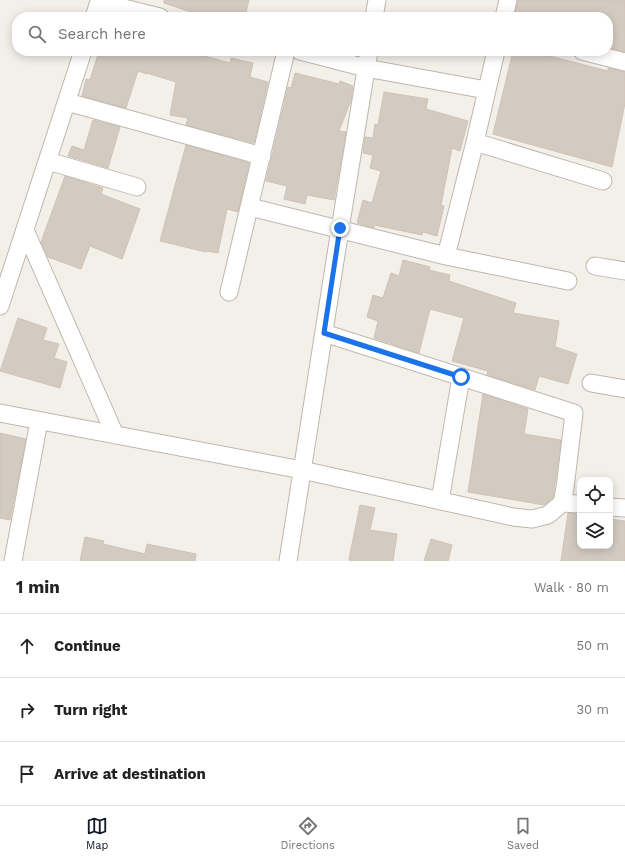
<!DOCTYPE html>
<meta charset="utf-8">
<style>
:root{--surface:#fff;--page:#f6f6f6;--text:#222;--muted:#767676;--line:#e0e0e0;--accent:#111827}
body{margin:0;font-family:"Work Sans",sans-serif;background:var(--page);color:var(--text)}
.controls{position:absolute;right:12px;bottom:12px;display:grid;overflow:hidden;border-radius:8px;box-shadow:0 2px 10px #0003}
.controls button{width:36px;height:36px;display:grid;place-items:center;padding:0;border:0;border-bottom:1px solid var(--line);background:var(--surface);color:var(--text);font:20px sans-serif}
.stop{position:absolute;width:12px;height:12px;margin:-9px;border:3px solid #1a73e8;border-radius:50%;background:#fff}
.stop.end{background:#1a73e8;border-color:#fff;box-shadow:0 1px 4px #0008}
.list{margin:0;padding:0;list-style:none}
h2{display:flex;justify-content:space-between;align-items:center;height:52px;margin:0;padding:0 16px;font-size:17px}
h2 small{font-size:13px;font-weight:400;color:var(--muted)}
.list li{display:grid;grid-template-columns:26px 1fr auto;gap:12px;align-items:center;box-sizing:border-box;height:64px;padding:0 16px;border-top:1px solid var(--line)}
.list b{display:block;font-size:15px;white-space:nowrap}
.list em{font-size:13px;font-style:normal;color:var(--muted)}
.icon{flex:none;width:22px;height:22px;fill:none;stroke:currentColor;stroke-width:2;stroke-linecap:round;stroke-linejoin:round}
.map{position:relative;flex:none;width:625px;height:561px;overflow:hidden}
.search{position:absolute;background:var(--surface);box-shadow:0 2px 10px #0003;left:12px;right:12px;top:12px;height:44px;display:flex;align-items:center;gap:10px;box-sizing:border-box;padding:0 14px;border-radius:16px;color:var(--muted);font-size:15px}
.sheet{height:244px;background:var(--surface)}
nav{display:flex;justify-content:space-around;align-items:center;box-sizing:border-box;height:56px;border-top:1px solid var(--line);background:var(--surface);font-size:11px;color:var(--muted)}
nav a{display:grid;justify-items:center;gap:2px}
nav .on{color:var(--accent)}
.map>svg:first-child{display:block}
.building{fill:#d4cbc0;stroke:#cec2b4}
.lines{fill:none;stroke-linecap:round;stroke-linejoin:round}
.minor-casing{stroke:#beb7ad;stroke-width:19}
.minor{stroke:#fff;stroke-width:17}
.route{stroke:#1a73e8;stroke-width:5}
</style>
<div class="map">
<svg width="625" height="561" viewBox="0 0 625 561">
<rect width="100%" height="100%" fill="#f3f0ea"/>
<path class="building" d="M164,0H249L245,17H206L164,3Z
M518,0H625V52L608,47V17H514Z
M99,51H186L230,63L231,58L253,63L250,77L268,82L254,143L186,125L188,118L170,115L176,82L147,73V74L138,71L126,108L82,96L86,79L90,80Z
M513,51H530L608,71V68L625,72V103L612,167L493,134Z
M295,73L339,84L340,81L353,86L351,100L339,131L346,132L334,200L307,195L305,204L284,199L287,186L266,181L288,87L291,88Z
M384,92L428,99L426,109L468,121L460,151L452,148L441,205L444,206L437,236L423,232L422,235L374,225V228L357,223L363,200L372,203L381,171L370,168L373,155L363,153L365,137L373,138L375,124L378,125Z
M93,120L120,127L108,168L68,156L72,146L84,150Z
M186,145L249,163L238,212L227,209L218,253L207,251L206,252L160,241Z
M65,176L103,188L101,194L140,209L122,259L90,246L81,269L48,257L41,242Z
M403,260L430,267L429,270L450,275L449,281L516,303L513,313L559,321L555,347L577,354L568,384L539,376L535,390L487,375L488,371L452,361L464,318L430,309L419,353L374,338L378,321L367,317L373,295L383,298L391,273L399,276Z
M18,318L47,328L43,340L59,344L54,358L67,362L60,388L0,371Z
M483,394L528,409L524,434L561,440L553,498L544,505L468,492Z
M0,433L26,439L10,520L0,518Z
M360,505L375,508L370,530L397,534L393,561H350L349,559Z
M568,513L580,514V546H610V519L625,521V561H561Z
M85,537L104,541L103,544L145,554L147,544L196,554L195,561H80Z
M431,539L452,545L448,561H424Z"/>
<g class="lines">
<g class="minor-casing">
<path id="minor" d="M94,17L99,2L160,17
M374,17L377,0
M504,17L508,0
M300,51L366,68L486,90
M582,51L625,62
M67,102L262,156
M475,142L603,181
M48,161L137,187
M250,207L446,256L568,281
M25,230L115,435
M446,256L475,142L496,51
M595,266L625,271
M229,292L286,51
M0,306L83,51
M591,383L625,389
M0,413L302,470L513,517L532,519L548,515L562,503L565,488L574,413L324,333
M440,501L461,377
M562,503L580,504
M610,507L625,508
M13,561L39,421
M288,561L340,229L369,51"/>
</g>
<use href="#minor" class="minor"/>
</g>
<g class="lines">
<path class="route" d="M340,228L324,333L461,377"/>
</g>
</svg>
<div class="controls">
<button><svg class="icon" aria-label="locate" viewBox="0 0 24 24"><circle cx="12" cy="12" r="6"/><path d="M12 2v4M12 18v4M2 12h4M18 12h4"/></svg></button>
<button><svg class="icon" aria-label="layers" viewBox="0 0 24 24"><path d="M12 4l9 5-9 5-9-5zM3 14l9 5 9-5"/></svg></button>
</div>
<div class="stop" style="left:461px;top:377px"></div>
<div class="stop end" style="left:340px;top:228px"></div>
<div class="search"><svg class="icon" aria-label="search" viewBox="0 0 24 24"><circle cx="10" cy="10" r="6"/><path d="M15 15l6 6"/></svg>Search here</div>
</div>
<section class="sheet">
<h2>1 min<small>Walk · 80 m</small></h2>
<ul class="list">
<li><svg class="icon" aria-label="ahead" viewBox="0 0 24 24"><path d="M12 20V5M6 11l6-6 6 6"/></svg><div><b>Continue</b></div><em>50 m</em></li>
<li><svg class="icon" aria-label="right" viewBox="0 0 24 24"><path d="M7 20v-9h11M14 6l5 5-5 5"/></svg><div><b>Turn right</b></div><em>30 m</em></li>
<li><svg class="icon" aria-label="arrive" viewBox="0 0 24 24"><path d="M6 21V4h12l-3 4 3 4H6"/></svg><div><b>Arrive at destination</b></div></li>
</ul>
</section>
<nav>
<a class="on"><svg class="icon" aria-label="map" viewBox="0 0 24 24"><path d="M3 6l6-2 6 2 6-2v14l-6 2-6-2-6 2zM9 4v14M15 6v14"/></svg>Map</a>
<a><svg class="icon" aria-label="directions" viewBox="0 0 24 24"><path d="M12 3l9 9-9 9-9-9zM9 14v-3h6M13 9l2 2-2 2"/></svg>Directions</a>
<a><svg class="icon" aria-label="saved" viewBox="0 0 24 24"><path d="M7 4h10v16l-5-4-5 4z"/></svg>Saved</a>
</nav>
